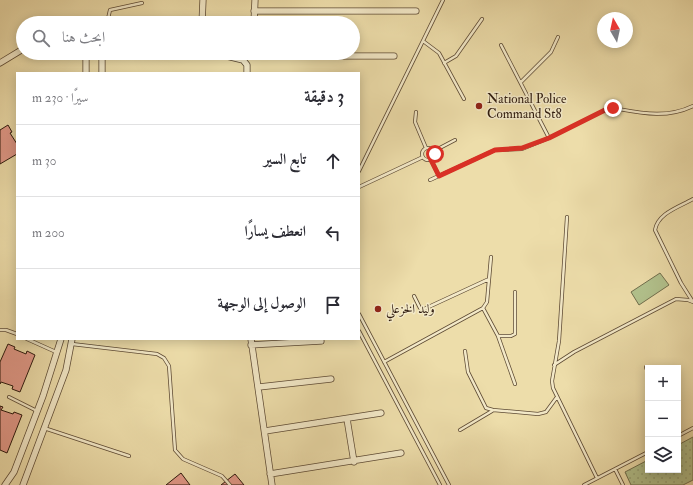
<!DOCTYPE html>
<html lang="ar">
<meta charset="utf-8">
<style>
:root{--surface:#fff;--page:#f7f7f7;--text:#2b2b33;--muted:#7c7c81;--line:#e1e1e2}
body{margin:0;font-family:"IM FELL Double Pica",Amiri,serif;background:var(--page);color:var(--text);direction:rtl}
.controls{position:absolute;right:12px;bottom:12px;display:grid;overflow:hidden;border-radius:0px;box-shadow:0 2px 10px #0003}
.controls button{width:36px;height:36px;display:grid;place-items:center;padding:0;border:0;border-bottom:1px solid var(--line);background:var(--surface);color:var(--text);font:20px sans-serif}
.compass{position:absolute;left:597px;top:12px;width:36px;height:36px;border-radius:50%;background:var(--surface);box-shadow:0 2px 10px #0003;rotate:351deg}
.stop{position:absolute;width:12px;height:12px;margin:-9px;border:3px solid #d93025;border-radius:50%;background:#fff}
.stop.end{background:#d93025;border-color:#fff;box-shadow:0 1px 4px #0008}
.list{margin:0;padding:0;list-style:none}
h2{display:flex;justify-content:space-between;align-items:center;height:52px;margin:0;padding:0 16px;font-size:17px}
h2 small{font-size:13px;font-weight:400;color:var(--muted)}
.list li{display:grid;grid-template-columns:26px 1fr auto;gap:12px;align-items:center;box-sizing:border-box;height:72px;padding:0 16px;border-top:1px solid var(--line)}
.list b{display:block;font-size:15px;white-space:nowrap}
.list em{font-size:13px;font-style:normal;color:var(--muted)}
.icon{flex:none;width:22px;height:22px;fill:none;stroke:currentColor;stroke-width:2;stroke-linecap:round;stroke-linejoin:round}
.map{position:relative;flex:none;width:693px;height:485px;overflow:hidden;direction:ltr}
.search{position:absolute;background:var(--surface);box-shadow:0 2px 10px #0003;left:16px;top:16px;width:344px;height:44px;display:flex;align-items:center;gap:10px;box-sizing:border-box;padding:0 14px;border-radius:22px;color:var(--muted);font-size:15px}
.panel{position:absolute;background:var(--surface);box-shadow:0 2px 10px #0003;left:16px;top:72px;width:344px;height:268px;border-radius:0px;direction:rtl}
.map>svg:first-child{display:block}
.garden{fill:url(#garden-dots);stroke:#706e4d}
.pitch{fill:#b2c28d;stroke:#706e4d}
.building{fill:#e29989;stroke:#2d190d}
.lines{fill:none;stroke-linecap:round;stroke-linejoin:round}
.service-casing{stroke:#5d4a34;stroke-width:4}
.minor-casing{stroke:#5d4a34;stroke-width:7}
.service{stroke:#f3e9c8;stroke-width:2.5}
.minor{stroke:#f3e9c8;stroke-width:5.5}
.route{stroke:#d93025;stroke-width:5}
.poi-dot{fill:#8f2418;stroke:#f3e9c8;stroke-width:1.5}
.labels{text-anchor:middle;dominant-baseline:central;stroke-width:3;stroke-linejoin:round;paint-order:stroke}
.poi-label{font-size:13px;fill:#2d190d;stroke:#f3e9c8;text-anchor:start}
</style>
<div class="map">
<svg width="693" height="485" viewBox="0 0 693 485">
<defs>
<pattern id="garden-dots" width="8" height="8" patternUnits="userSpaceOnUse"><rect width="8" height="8" fill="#b2c28d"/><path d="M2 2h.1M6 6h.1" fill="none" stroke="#99a678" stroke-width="1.8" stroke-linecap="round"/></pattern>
</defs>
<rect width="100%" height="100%" fill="#edddaa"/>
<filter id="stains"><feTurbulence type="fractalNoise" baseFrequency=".005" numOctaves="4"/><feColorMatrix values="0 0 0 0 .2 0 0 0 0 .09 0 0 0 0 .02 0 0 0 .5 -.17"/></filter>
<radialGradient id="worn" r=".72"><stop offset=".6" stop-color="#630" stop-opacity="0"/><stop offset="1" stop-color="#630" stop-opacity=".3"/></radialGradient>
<path class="garden" d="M693,437V480L683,485H631L625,472L648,460V470H678V445Z"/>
<path class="pitch" d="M660,273L669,285L639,305L631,292Z"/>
<path class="building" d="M8,125L12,132L10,133L17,144V154L0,164V130Z
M8,344L15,347L14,349L26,354L27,351L35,355L20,392L12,389L13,386L1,382L0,384V362Z
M0,406L3,407L1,410L13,414L14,412L22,415L7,453L0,450Z
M181,473L190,485H166Z
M235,474L244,485H221Z"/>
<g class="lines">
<g class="service-casing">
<path id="service" d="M107,23L110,10L142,3
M423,41L439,53L464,99
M501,45L549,138
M444,63L456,56L482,19
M521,82L551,52L558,37
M416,112L415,122L426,148
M422 154a6 6 0 1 1 12 0a6 6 0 1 1-12 0Z
M434,151L455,140
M431,160L439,176
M359,171L443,0
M430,180L495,150L522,149L549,138L607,109L613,108C641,113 666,119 693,106
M359,187L423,157
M567,217L559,341L552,381L553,388L597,478
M414,296L420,308L422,310L489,279
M693,302L681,283L655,230C658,213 679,207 693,199
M483,308L498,336L515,384
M359,314L449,485
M0,330H6L17,334
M359,331L440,485
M498,336H511L515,334V292
M27,339L56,352
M72,344L157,354L164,358L169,366L175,450L183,459L222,476L230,485
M465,351L468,372L486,408L493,410L538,414L546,412L557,397
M384,362L483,308L487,302L491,257
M554,365L574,352L676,299L688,300L693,302
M646,367L648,373
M648,380V386
M9,397L37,411
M44,428L129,456
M460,430L492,411
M678,436L693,428
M615,469L623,485
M584,485L648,452"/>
</g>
<g class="minor-casing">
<path id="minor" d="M254,11H416
M67,23L77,21L81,23
M202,23L203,0
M254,23L255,0
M214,53L243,60L247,65V73
M252,56H394
M0,63L23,49
M86,73V53
M102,73V53
M251,339L272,485
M251,345L321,341
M259,387L331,379
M347,419L354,462
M265,431L381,413
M270,474L401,453
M5,485L14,472L43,396L61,339
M23,485L66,370L72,339"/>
</g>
<use href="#service" class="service"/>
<use href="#minor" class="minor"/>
</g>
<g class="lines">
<path class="route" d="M435,154L431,160L439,176L495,150L522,148L549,138L607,109L613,108"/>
</g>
<g class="poi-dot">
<circle cx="479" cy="106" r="4"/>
<circle cx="378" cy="309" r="4"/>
</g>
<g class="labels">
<g class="poi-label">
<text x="487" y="99">National Police<tspan x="487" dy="15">Command St8</tspan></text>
<text x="386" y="309">وليد الخزعلي</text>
</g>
</g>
<rect width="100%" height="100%" filter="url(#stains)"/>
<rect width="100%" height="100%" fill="url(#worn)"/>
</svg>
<div class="controls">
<button>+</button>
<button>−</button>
<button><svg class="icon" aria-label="layers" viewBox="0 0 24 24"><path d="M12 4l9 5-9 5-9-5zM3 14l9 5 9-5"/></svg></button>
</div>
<svg class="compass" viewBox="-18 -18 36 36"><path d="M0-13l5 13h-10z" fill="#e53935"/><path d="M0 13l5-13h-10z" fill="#7c7c81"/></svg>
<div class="stop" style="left:435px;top:154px"></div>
<div class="stop end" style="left:613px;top:108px"></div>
<div class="search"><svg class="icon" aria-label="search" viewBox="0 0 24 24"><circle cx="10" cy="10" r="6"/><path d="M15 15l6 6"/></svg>ابحث هنا</div>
<section class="panel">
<h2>3 دقيقة<small>سيرًا · 230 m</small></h2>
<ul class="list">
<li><svg class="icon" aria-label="ahead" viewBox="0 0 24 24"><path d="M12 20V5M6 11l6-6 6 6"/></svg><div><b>تابع السير</b></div><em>30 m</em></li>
<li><svg class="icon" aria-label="left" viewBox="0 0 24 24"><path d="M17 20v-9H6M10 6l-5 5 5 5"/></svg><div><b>انعطف يسارًا</b></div><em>200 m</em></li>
<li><svg class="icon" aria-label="arrive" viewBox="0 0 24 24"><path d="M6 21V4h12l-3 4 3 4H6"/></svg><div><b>الوصول إلى الوجهة</b></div></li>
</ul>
</section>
</div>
